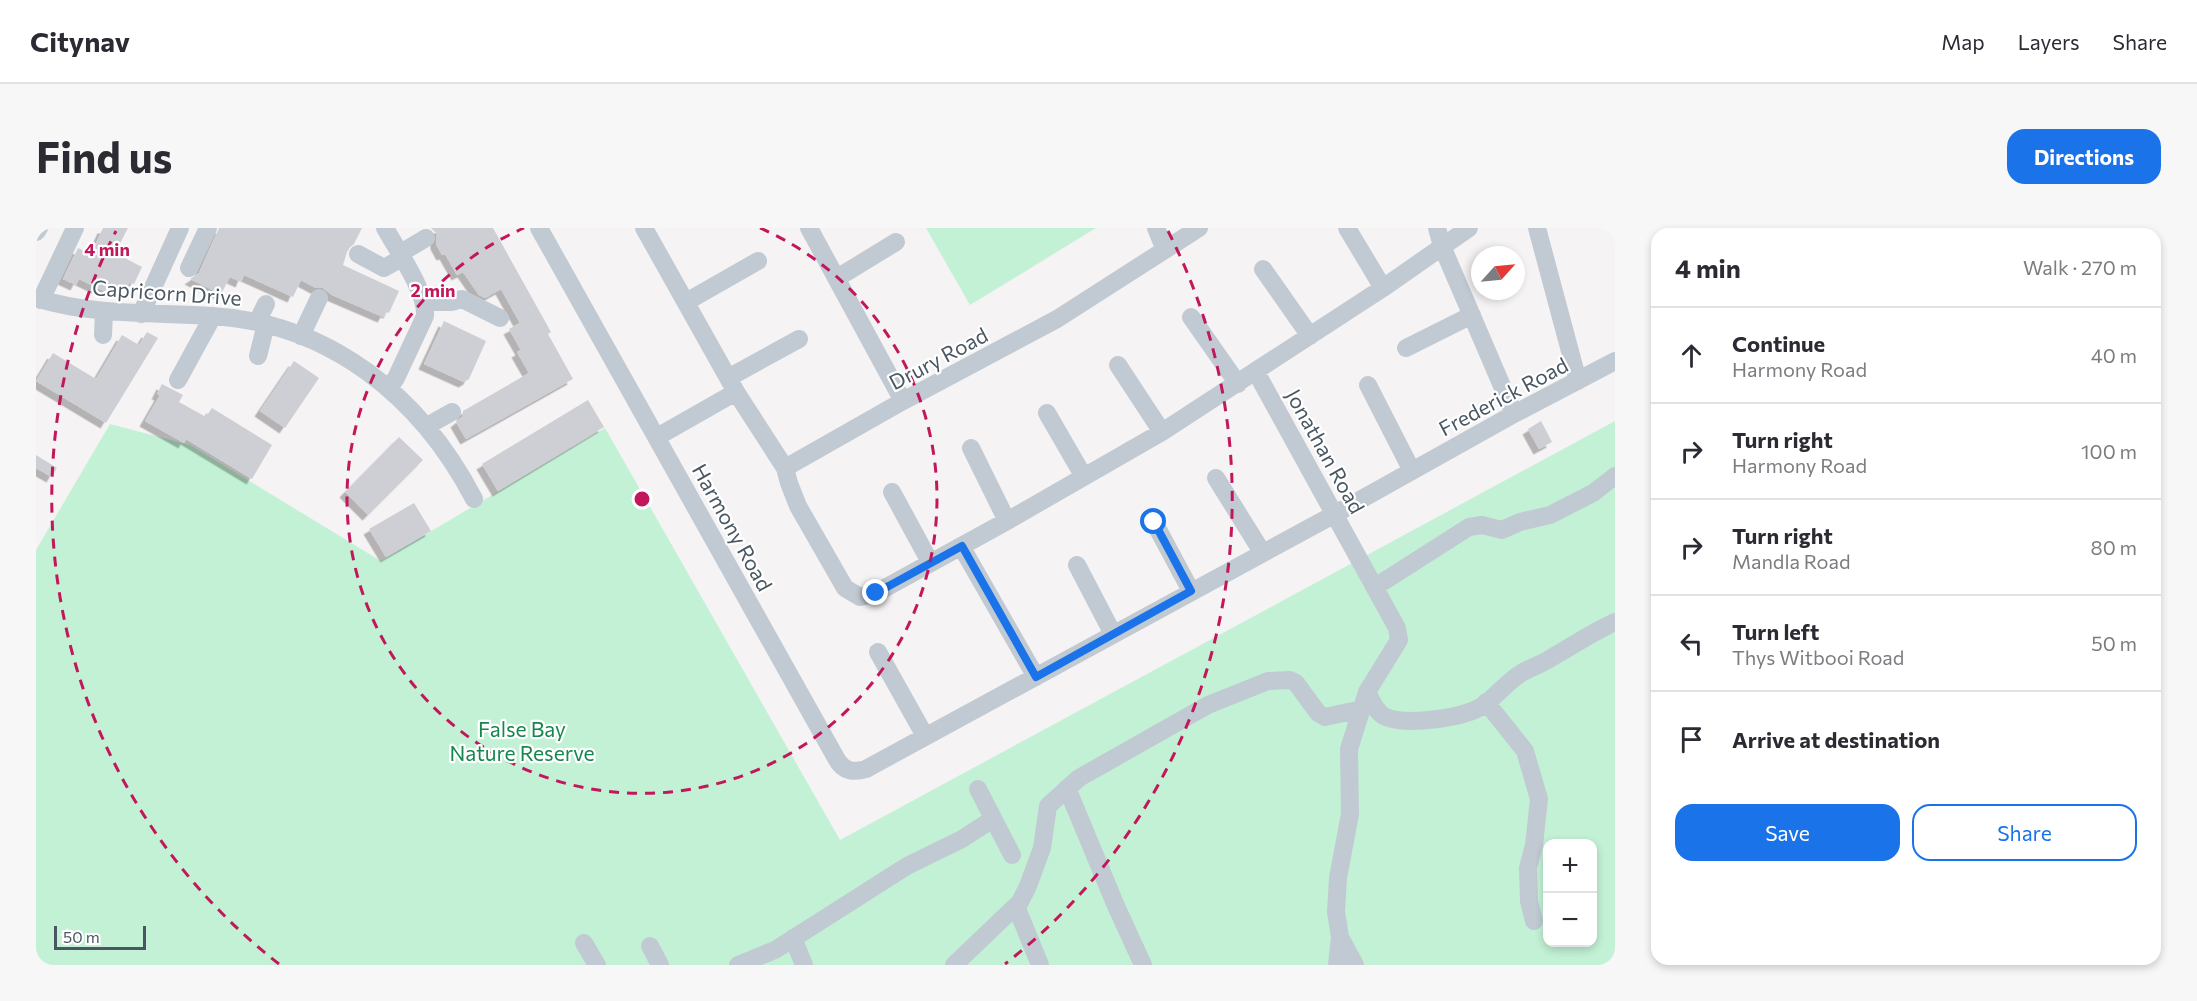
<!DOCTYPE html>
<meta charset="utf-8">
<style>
:root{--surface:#fff;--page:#f7f7f7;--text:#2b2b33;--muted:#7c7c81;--line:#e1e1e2;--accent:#1a73e8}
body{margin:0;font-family:Commissioner,sans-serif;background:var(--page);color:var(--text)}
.controls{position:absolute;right:18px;bottom:18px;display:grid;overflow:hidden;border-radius:12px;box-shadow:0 3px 9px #0003}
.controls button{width:54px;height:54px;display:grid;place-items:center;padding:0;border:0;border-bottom:2px solid var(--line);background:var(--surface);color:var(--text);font:30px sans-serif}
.compass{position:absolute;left:1435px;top:18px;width:54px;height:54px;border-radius:50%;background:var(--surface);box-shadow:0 3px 9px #0003;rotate:63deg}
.scale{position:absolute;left:18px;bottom:15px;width:92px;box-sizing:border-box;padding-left:6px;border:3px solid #4a5661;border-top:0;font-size:16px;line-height:21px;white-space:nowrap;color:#4a5661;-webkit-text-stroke:4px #fff;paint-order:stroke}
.stop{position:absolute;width:18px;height:18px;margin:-14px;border:4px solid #1a73e8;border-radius:50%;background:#fff}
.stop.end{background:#1a73e8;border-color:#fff;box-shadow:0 2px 6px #0008}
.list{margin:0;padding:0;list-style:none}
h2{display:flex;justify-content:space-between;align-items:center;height:78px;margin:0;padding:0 24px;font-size:26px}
h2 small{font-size:20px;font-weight:400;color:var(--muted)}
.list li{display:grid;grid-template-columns:39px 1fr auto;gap:18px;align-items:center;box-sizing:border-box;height:96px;padding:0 24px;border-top:2px solid var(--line)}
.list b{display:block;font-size:22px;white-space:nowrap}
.list p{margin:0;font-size:20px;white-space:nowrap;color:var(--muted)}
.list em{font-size:20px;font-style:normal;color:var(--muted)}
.actions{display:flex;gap:12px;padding:18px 24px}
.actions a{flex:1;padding:14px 0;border:2px solid var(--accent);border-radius:18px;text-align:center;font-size:21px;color:var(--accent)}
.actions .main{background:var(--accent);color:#fff}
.icon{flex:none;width:33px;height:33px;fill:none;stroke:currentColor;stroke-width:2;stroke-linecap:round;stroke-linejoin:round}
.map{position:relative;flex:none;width:1579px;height:737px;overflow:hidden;border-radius:18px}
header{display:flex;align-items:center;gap:36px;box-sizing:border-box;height:84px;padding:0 30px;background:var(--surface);border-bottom:2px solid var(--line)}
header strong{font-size:28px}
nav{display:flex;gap:33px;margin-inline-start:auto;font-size:21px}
.intro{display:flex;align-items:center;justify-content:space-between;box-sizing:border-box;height:144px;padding:0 36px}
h1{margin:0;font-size:42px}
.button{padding:15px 27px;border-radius:18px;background:var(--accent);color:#fff;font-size:21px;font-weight:700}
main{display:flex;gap:36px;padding:0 36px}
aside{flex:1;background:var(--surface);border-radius:18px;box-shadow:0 3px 9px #0003}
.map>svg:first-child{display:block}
.green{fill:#c3f1d5;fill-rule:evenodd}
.building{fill:#cdcfd5;filter:url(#shadow)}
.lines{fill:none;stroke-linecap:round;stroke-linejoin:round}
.minor{stroke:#c1cad2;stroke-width:18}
.route{stroke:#1a73e8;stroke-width:8}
.ring{fill:none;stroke:#c2185b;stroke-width:3;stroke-dasharray:10 8}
.labels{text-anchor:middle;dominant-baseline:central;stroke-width:4.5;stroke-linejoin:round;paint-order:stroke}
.street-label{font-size:21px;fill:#4a5661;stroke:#fff}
.park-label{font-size:21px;fill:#17864f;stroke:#fff}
.centre{fill:#c2185b;stroke:#fff;stroke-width:3}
.ring-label{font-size:18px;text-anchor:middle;font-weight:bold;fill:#c2185b;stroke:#fff;stroke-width:4.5;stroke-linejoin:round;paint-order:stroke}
</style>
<header>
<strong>Citynav</strong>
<nav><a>Map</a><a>Layers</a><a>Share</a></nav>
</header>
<div class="intro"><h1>Find us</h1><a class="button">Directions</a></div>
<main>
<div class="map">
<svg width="1579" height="737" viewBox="0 0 1579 737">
<defs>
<filter id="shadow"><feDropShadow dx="-5.5" dy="5.5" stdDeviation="0" flood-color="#0004"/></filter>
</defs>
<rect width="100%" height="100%" fill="#f5f3f3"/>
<path class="green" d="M890,0H1060L934,77Z
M1579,193V737H0V322L74,196L154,217L345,333L569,200L804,612ZM1512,616H1556V714H1512Z"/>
<path class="building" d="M67,0H92L79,25L106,39L98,56L94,54L91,59L88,58L86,62L75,58L72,65L43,51L40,57L27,51L42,20L55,26Z
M183,0H326L318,16L312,21L307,37L363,63L353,85L350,84L347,89L296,67L287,60H280L265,52L257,69L208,47L205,54L194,49L185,66L154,51L163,45Z
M395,0H457L515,104L512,106L537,151L430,211L420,194L426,189L427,183L493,145L481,124L485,122L473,101L484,95L465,61L449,70L443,67L427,44L421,47L409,26L406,27L400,16V5Z
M408,93L450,113L433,151L428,154L388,136Z
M111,104L122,110L70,195L0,153L17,125L60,151L86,107L103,117Z
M258,133L283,150L249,200L224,183Z
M126,156L147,167L143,174L170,189L176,180L236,217L216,251L150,211L148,215L109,193L124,167L121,166Z
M552,172L568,199L462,263L446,236Z
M1505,193L1516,214L1503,221L1492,201Z
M363,209L387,232L332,287L309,264Z
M0,227L21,240L16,249L0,240Z
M378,275L395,303L350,329L333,301Z"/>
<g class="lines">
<path class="minor" d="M349,0C361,22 391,64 389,88L360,150L353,160
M503,0L800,530C807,543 817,545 830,541L1299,286L1478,186L1579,133
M608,0L700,164L749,240L753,255L762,278L809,360L824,369L840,365L971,293L1126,204L1347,60L1433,0
M773,0L867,173
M1120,0L1129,22
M1311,0L1347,60
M1401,0L1406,18L1478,186
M1501,0L1542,153
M0,4L3,0
M322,26L348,40L366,30
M363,26L390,10
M153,40L172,0
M1227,41L1274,108
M801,50L860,14
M0,70C58,88 116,84 176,88C294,95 385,169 438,271
M5,72L39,0
M389,74H415L426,71L464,90
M650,74L722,33
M105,86L144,0
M1155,89L1202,156
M221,94L230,76
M67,107L68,83
M265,108L283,70
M1370,120L1436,87
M222,128L230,96
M1082,137L1126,204
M1220,144L1361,400L1363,412L1331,464L1313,521L1314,586L1302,650L1300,684L1304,709L1301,737
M692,150L763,111
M142,152L177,88
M1332,157L1376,243
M1011,185L1048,249
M391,198L416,184
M621,209L700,164
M935,220L971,293
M749,240L867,173L1021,91L1163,0
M1180,250L1226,324
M856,264L894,334
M1118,294L1155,363
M925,318L1000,449
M1041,337L1077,406
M1339,359L1433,299L1446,297L1466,302L1484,294L1514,287L1557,265L1579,248
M842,424L889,508
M1331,464C1336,473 1340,485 1350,489C1371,498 1429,490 1448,477C1461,467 1472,453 1487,444C1496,439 1506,436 1515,430C1538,417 1555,405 1579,394
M1450,474L1489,523L1503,571L1498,617L1492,640L1493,673L1498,693
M1031,560L1080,678L1107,737
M942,561L976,627
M980,678L1004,737
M1304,709L1319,737
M757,710L768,737
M548,715L561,737
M614,718L624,737
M702,737L739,722L871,638L926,611L957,591
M918,737L984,674L992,658L1006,620L1012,578L1043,550L1172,477L1232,453L1254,452L1260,455L1282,485L1289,489L1326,481"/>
</g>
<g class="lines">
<path class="route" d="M840,365L926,318L1000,449L1155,363L1118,294"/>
</g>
<g class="ring">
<path d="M724 0A295 295 0 1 1 488 0"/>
<path d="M243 736A590 590 0 0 1 80 3M1132 3A590 590 0 0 1 969 736"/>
</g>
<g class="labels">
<g class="street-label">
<text transform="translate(131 64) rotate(4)">Capricorn Drive</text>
<text transform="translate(902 130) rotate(-28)">Drury Road</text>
<text transform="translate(1467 168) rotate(-28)">Frederick Road</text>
<text transform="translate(1290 223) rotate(61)">Jonathan Road</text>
<text transform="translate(697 299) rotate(61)">Harmony Road</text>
</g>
<g class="park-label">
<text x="486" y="500">False Bay<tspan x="486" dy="24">Nature Reserve</tspan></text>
</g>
</g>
<circle cx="606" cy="271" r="9" class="centre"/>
<g class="ring-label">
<text x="71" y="28">4 min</text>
<text x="397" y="69">2 min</text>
</g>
</svg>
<div class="controls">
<button>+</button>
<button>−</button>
</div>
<svg class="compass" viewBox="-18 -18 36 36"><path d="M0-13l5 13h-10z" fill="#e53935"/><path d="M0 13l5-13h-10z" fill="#7c7c81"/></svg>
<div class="scale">50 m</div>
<div class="stop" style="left:1118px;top:294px"></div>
<div class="stop end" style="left:840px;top:365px"></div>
</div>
<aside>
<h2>4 min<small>Walk · 270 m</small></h2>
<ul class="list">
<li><svg class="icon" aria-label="ahead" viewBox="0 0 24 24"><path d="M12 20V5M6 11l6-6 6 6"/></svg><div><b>Continue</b><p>Harmony Road</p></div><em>40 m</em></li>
<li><svg class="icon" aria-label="right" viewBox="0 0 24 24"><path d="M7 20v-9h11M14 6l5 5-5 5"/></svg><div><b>Turn right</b><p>Harmony Road</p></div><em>100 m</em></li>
<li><svg class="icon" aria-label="right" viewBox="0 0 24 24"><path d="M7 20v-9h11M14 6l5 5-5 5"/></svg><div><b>Turn right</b><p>Mandla Road</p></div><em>80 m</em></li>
<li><svg class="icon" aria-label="left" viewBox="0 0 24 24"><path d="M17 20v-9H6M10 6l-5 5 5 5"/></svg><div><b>Turn left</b><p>Thys Witbooi Road</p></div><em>50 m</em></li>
<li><svg class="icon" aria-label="arrive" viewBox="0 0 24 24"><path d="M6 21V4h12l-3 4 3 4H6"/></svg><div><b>Arrive at destination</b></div></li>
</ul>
<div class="actions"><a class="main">Save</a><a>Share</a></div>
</aside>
</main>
